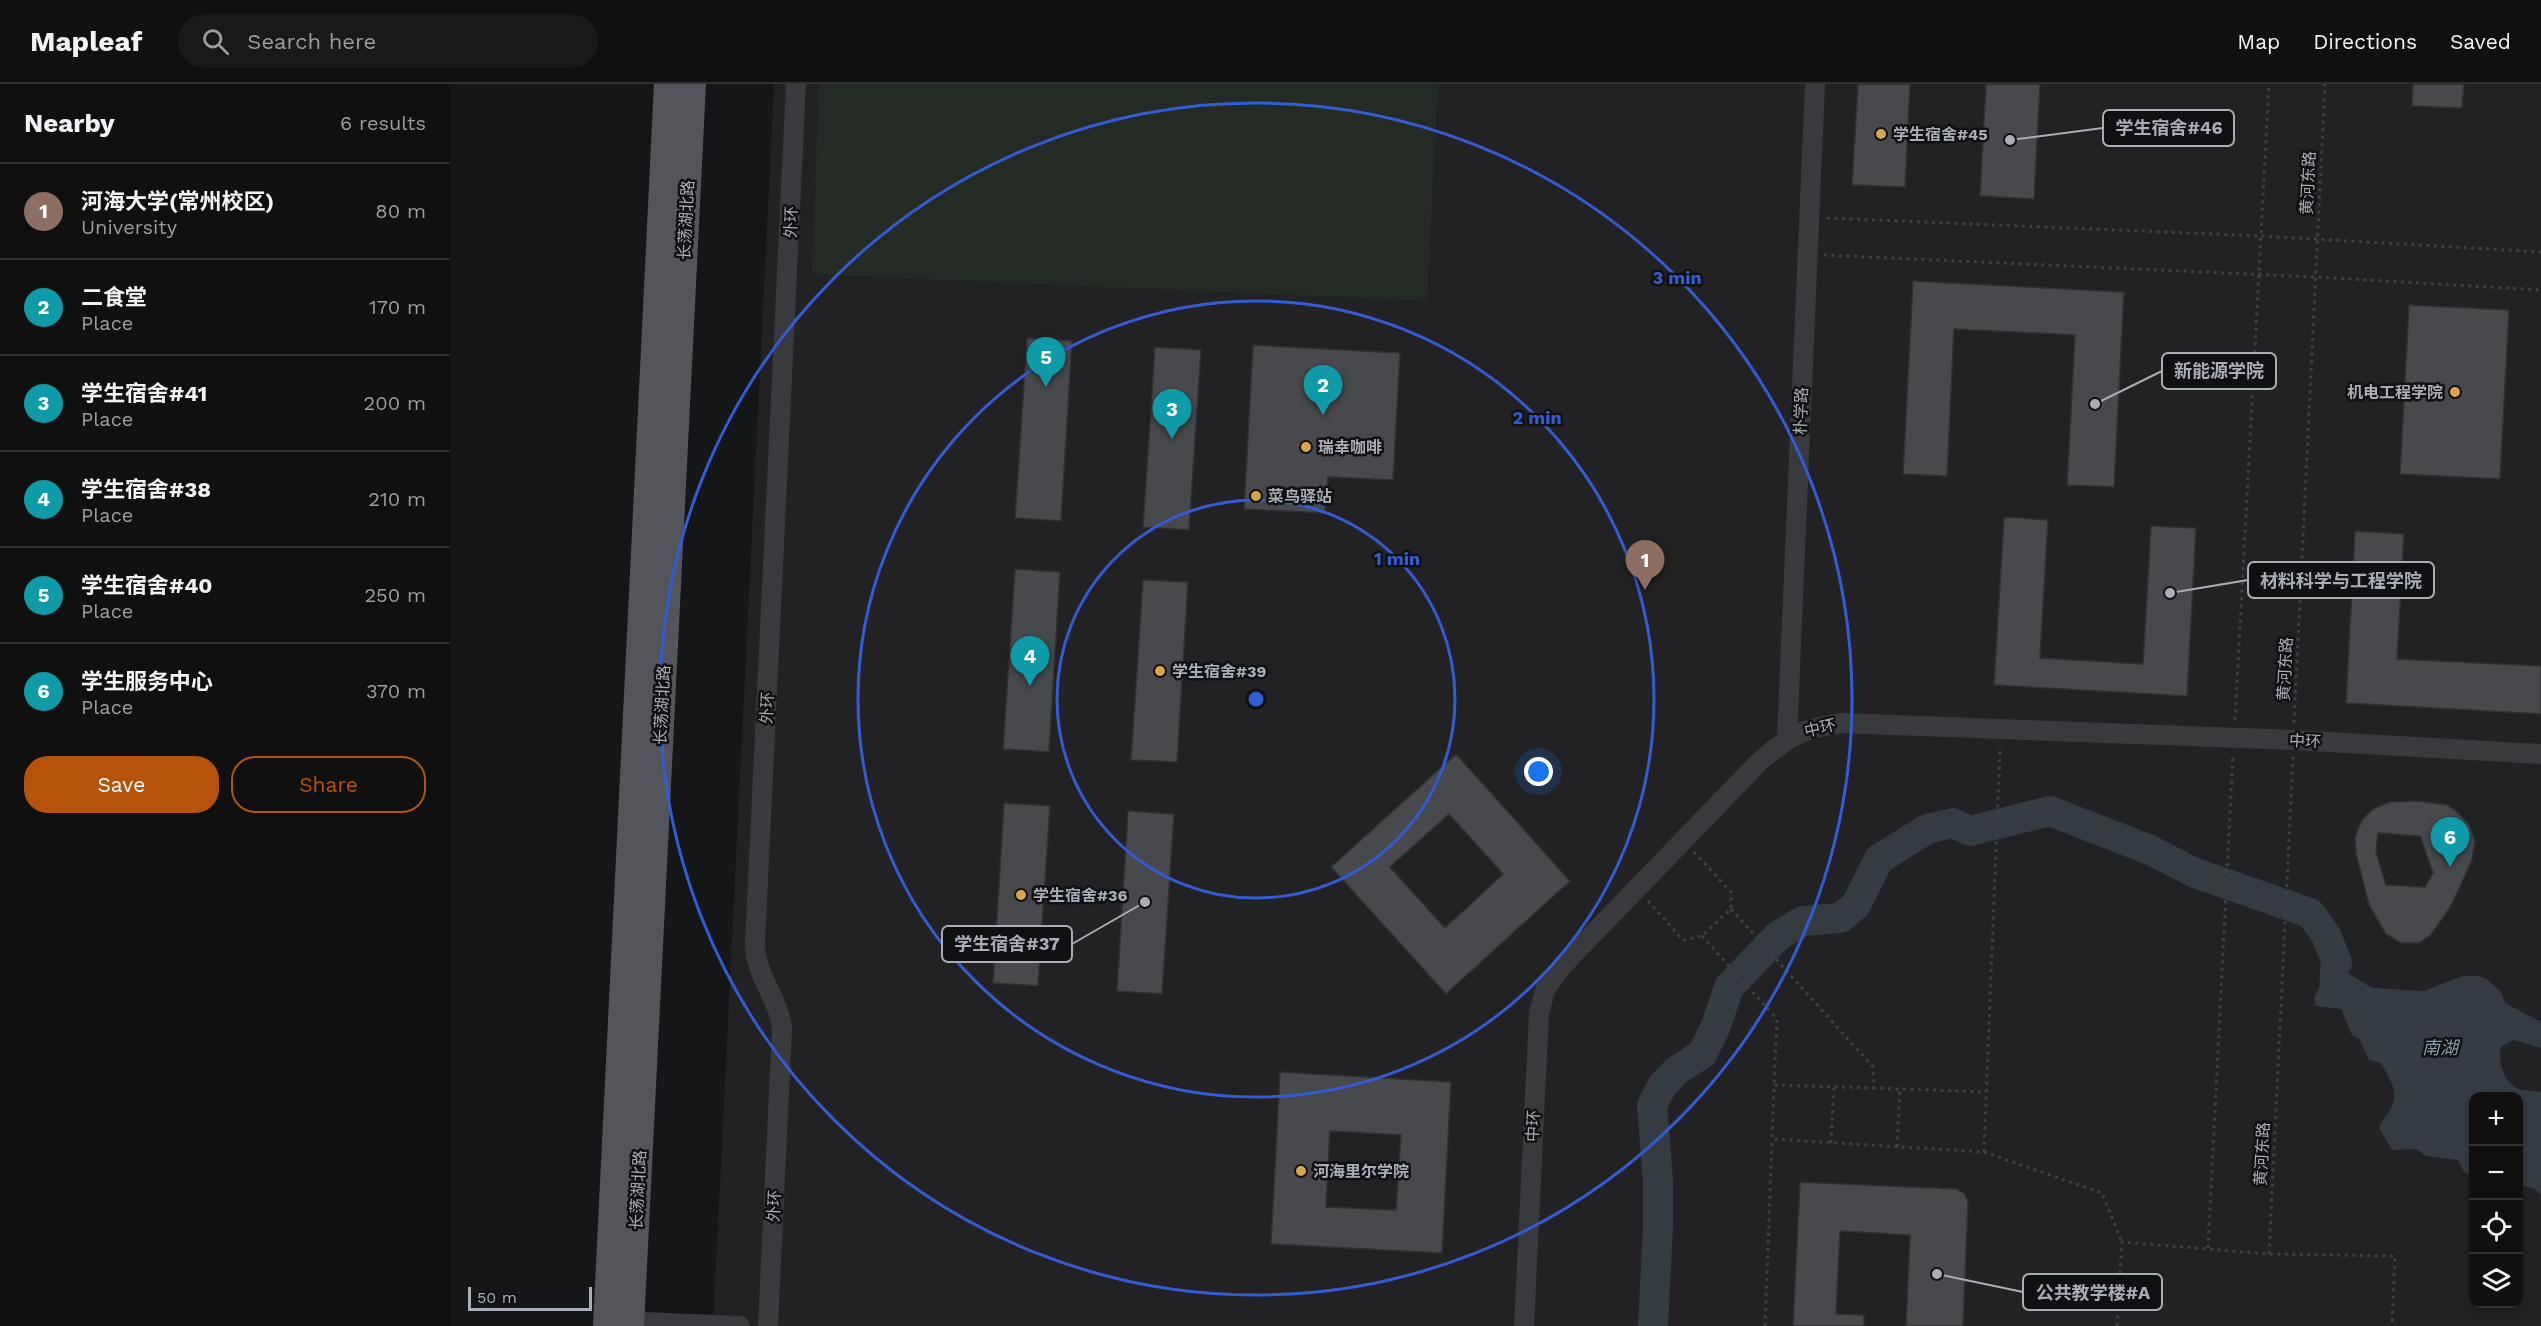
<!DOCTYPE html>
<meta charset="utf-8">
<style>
:root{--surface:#101011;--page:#19191a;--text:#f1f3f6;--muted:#9c9d9f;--line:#303031;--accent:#b45309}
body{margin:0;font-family:"Work Sans","Noto Sans SC",sans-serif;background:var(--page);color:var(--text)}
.controls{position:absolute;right:18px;bottom:18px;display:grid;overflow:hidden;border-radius:12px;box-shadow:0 3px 9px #0003}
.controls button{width:54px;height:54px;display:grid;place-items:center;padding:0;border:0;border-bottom:2px solid var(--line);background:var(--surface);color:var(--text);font:30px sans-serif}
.scale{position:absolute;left:18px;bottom:15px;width:124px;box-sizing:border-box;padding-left:6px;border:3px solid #a9adb5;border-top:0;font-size:16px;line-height:21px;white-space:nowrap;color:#a9adb5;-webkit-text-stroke:4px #101112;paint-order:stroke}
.you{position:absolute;left:1089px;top:688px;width:21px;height:21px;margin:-15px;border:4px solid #fff;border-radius:50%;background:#1a73e8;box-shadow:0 0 0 9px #1a73e833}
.badge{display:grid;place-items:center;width:39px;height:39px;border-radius:50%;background:var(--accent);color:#fff;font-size:20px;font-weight:700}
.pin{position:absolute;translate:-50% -50px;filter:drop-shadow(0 2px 3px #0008)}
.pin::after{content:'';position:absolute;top:32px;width:21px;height:18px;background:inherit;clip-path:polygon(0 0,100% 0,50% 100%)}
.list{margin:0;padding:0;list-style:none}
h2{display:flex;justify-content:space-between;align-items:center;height:78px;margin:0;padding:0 24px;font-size:26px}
h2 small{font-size:20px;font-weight:400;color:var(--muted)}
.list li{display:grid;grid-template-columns:39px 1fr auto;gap:18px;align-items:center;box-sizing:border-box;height:96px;padding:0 24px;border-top:2px solid var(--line)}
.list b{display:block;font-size:22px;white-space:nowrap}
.list p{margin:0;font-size:20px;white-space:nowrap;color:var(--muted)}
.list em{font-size:20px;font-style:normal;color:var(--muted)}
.actions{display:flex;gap:12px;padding:18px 24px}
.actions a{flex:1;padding:14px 0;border:2px solid var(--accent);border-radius:24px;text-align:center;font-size:21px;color:var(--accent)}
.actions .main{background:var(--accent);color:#fff}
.icon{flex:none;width:33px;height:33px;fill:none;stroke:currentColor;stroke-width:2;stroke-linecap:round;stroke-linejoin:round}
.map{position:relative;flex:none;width:2091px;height:1242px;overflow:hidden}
header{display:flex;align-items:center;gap:36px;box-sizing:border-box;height:84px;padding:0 30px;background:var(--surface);border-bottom:2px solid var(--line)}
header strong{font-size:28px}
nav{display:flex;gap:33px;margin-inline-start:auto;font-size:21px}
.search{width:420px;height:54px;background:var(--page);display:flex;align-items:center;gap:15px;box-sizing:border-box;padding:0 21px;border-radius:33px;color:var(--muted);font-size:22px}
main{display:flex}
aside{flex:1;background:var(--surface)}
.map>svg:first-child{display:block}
.built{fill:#222224;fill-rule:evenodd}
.green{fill:#242b25}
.water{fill:#343c42}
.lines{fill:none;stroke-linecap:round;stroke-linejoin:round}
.river{stroke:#343c42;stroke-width:30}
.building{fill:#48494c;stroke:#303033;stroke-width:1.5;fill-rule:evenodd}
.path{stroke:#3f4144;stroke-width:3;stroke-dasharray:3 4.5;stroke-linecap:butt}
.minor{stroke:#393a3d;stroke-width:20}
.major{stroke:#53555a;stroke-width:26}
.ring{fill:none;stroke:#325cd3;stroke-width:3}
.poi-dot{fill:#daa44a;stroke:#101112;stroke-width:2}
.labels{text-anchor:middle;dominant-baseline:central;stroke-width:5;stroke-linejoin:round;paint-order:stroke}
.poi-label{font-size:16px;font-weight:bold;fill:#a9adb5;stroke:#101112;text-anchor:start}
.street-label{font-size:16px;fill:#a9adb5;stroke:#101112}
.water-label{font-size:18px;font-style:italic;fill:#849bac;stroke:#101112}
.centre{fill:#325cd3;stroke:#101112;stroke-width:3}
.ring-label{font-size:18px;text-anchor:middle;font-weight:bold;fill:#325cd3;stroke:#101112;stroke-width:5;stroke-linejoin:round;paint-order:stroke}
.leader{fill:none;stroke:#a9adb5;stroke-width:2}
.callout-dot{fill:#a9adb5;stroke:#101112;stroke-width:2}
.callout{fill:#101112;stroke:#a9adb5;stroke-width:2}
.callout-label{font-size:18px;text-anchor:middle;font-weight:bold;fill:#a9adb5}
</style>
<header>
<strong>Mapleaf</strong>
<div class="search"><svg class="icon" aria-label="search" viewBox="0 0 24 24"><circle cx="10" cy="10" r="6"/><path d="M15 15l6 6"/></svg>Search here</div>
<nav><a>Map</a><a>Directions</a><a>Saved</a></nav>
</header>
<main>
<aside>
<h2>Nearby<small>6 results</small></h2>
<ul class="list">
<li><span class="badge" style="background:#8d6e63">1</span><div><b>河海大学(常州校区)</b><p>University</p></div><em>80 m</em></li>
<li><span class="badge" style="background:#0f9aa8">2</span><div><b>二食堂</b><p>Place</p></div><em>170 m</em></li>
<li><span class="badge" style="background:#0f9aa8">3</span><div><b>学生宿舍#41</b><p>Place</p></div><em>200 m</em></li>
<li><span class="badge" style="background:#0f9aa8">4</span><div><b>学生宿舍#38</b><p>Place</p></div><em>210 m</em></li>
<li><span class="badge" style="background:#0f9aa8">5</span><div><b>学生宿舍#40</b><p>Place</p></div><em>250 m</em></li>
<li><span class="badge" style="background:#0f9aa8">6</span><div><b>学生服务中心</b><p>Place</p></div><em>370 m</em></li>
</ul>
<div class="actions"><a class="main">Save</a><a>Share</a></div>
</aside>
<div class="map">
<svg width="2091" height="1242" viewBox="0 0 2091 1242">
<rect width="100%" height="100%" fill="#151617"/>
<path class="built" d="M324,0H2091V1242H263ZM2024,1012H2068V1220H2024Z"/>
<path class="green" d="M369,0H988L977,217L362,190Z"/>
<path class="water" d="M1888,861L1898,889L1922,904L1974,907L2013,892H2028L2037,895L2051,908L2055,919L2091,938V964L2064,956L2051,963C2047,978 2055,1002 2072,1006C2078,1007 2085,1007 2091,1008V1110L2082,1104L2069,1101L2068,1012H2024L2023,1091L2014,1088L2008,1076L1976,1072L1967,1065L1942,1066L1929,1044C1932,1035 1939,1029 1942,1022C1949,1006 1938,992 1931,979L1919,976L1909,954L1902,951L1891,925L1866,922L1864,914L1869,904L1872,863Z"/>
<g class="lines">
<path class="river" d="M1203,1242L1208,1142V1097L1202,1021L1212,1002L1226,987L1252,970L1265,944L1279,903L1329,851L1353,837L1390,834L1406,821L1429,775L1477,745L1503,739L1520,747L1600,727L1700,766L1745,789L1860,829L1876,851L1887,879"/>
</g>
<path class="building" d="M1408,0H1460L1455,103L1402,101Z
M1536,0H1590L1584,115L1530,112Z
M1963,0H2014L2012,24L1962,22Z
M1463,197L1674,208L1664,403L1617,401L1625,251L1504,245L1497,392L1453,390Z
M1959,221L2059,226L2050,395L1950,390Z
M577,254L622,257L611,437L565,434Z
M803,261L950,269L943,396L878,393L875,429L794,425Z
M705,263L751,266L739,446L693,443Z
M1554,433L1598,436L1590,574L1693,580L1701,442L1746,444L1737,612L1544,601Z
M1905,447L1954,450L1947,575L2091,582V630L1896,619Z
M565,485L610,488L599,668L553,665Z
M693,496L738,498L727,678L681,676Z
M1006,670L1120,797L996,910L881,783ZM999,730L1053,790L995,844L940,783Z
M1968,717L1997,721L2006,727L2019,740L2025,756L2022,776L2010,803L1999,825L1980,852L1969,859H1951L1936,850L1919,821L1906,770L1905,753L1912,736L1923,725L1939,718ZM1928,749L1970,752L1983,789L1975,803L1936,801L1926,768Z
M554,719L600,722L588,902L543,899Z
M678,727L724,730L712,910L667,907Z
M830,988L1001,998L992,1169L821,1160ZM880,1047L951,1051L946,1126L876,1123Z
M1350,1098L1506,1105L1514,1109L1518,1117L1513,1242H1456L1460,1151L1390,1147L1386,1230L1414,1231V1242H1343Z"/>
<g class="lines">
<path class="path" d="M1377,134L1811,152L2091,168
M1374,171L1865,193L2091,206
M1785,636L1819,0
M1844,639L1875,0
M1198,817L1233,856L1252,852L1281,825V808L1244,768
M1281,825L1423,983L1424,1004L1324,1001L1322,1055L1534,1068L1550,663
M1252,852L1327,935L1324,1000
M1423,1004L1536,1008
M1381,1059L1384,1004
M1447,1063L1450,1005
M1534,1068L1652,1109L1672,1158
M1758,1164L1783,670
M1819,1170L1843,673
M1315,1242L1322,1055
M1667,1242L1672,1158L1819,1170L1945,1172L1942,1242"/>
<path class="minor" d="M1337,654L1365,0
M170,1237L290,1242
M318,1242L332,944C328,912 305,892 305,859L346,0
M1074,1242L1089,929L1096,904L1112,882L1310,677C1341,651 1351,645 1391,639L1843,656L2091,670"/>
<path class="major" d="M156,1242L217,0
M181,1242L243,0"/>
</g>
<g class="ring">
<circle cx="806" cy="615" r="199"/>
<circle cx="806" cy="615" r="398"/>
<circle cx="806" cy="615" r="596"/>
</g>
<g class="poi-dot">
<circle cx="1431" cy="50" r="6"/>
<circle cx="2005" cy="308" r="6"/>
<circle cx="856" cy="363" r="6"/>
<circle cx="806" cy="412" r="6"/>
<circle cx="710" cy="587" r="6"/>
<circle cx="571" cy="811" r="6"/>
<circle cx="851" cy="1087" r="6"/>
</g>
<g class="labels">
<g class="poi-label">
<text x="1443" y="50">学生宿舍#45</text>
<text x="1993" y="308" text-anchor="end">机电工程学院</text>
<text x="868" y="363">瑞幸咖啡</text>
<text x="818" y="412">菜鸟驿站</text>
<text x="722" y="587">学生宿舍#39</text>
<text x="583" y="811">学生宿舍#36</text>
<text x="863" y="1087">河海里尔学院</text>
</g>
<g class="street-label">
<text transform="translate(1858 99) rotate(-87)">黄河东路</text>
<text transform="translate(236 136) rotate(-87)">长荡湖北路</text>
<text transform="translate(341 138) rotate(-88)">外环</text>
<text transform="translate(1351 327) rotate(-88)">朴学路</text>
<text transform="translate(1835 585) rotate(-87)">黄河东路</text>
<text transform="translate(212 621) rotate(-87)">长荡湖北路</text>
<text transform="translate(317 624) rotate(-87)">外环</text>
<text transform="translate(1370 644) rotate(-13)">中环</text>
<text transform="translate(1855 657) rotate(3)">中环</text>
<text transform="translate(1083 1042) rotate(-87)">中环</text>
<text transform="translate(1812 1070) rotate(-87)">黄河东路</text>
<text transform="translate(188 1106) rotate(-87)">长荡湖北路</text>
<text transform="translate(324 1122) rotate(-87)">外环</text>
</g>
<g class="water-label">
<text x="1990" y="963">南湖</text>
</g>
</g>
<circle cx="806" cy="615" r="9" class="centre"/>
<g class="ring-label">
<text x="1227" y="200">3 min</text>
<text x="1087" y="340">2 min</text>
<text x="947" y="481">1 min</text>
</g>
<path class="leader" d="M1560 56L1653 44M1645 320L1712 287M1720 509L1798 496M695 818L622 860M1487 1190L1573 1208"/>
<g class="callout-dot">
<circle cx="1560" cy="56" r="6"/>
<circle cx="1645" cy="320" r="6"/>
<circle cx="1720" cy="509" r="6"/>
<circle cx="695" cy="818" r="6"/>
<circle cx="1487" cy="1190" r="6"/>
</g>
<g class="callout">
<rect x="1653" y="26" width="131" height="36" rx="6"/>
<rect x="1712" y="269" width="114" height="36" rx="6"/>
<rect x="1798" y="478" width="186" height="36" rx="6"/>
<rect x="492" y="842" width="130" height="36" rx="6"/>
<rect x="1573" y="1190" width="139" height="36" rx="6"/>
</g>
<g class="callout-label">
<text x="1719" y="50">学生宿舍#46</text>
<text x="1769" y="293">新能源学院</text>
<text x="1891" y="503">材料科学与工程学院</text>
<text x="557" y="866">学生宿舍#37</text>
<text x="1643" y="1215">公共教学楼#A</text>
</g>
</svg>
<div class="controls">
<button>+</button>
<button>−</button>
<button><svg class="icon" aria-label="locate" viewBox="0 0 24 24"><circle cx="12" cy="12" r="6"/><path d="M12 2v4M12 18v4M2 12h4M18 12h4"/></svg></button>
<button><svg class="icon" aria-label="layers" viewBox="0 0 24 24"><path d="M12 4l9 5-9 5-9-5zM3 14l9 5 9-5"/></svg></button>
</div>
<div class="scale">50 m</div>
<div class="you"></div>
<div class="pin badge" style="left:1195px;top:506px;background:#8d6e63">1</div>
<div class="pin badge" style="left:873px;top:331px;background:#0f9aa8">2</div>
<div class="pin badge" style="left:722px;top:355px;background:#0f9aa8">3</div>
<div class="pin badge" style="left:580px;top:602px;background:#0f9aa8">4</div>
<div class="pin badge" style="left:596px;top:303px;background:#0f9aa8">5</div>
<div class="pin badge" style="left:2000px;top:783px;background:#0f9aa8">6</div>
</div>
</main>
